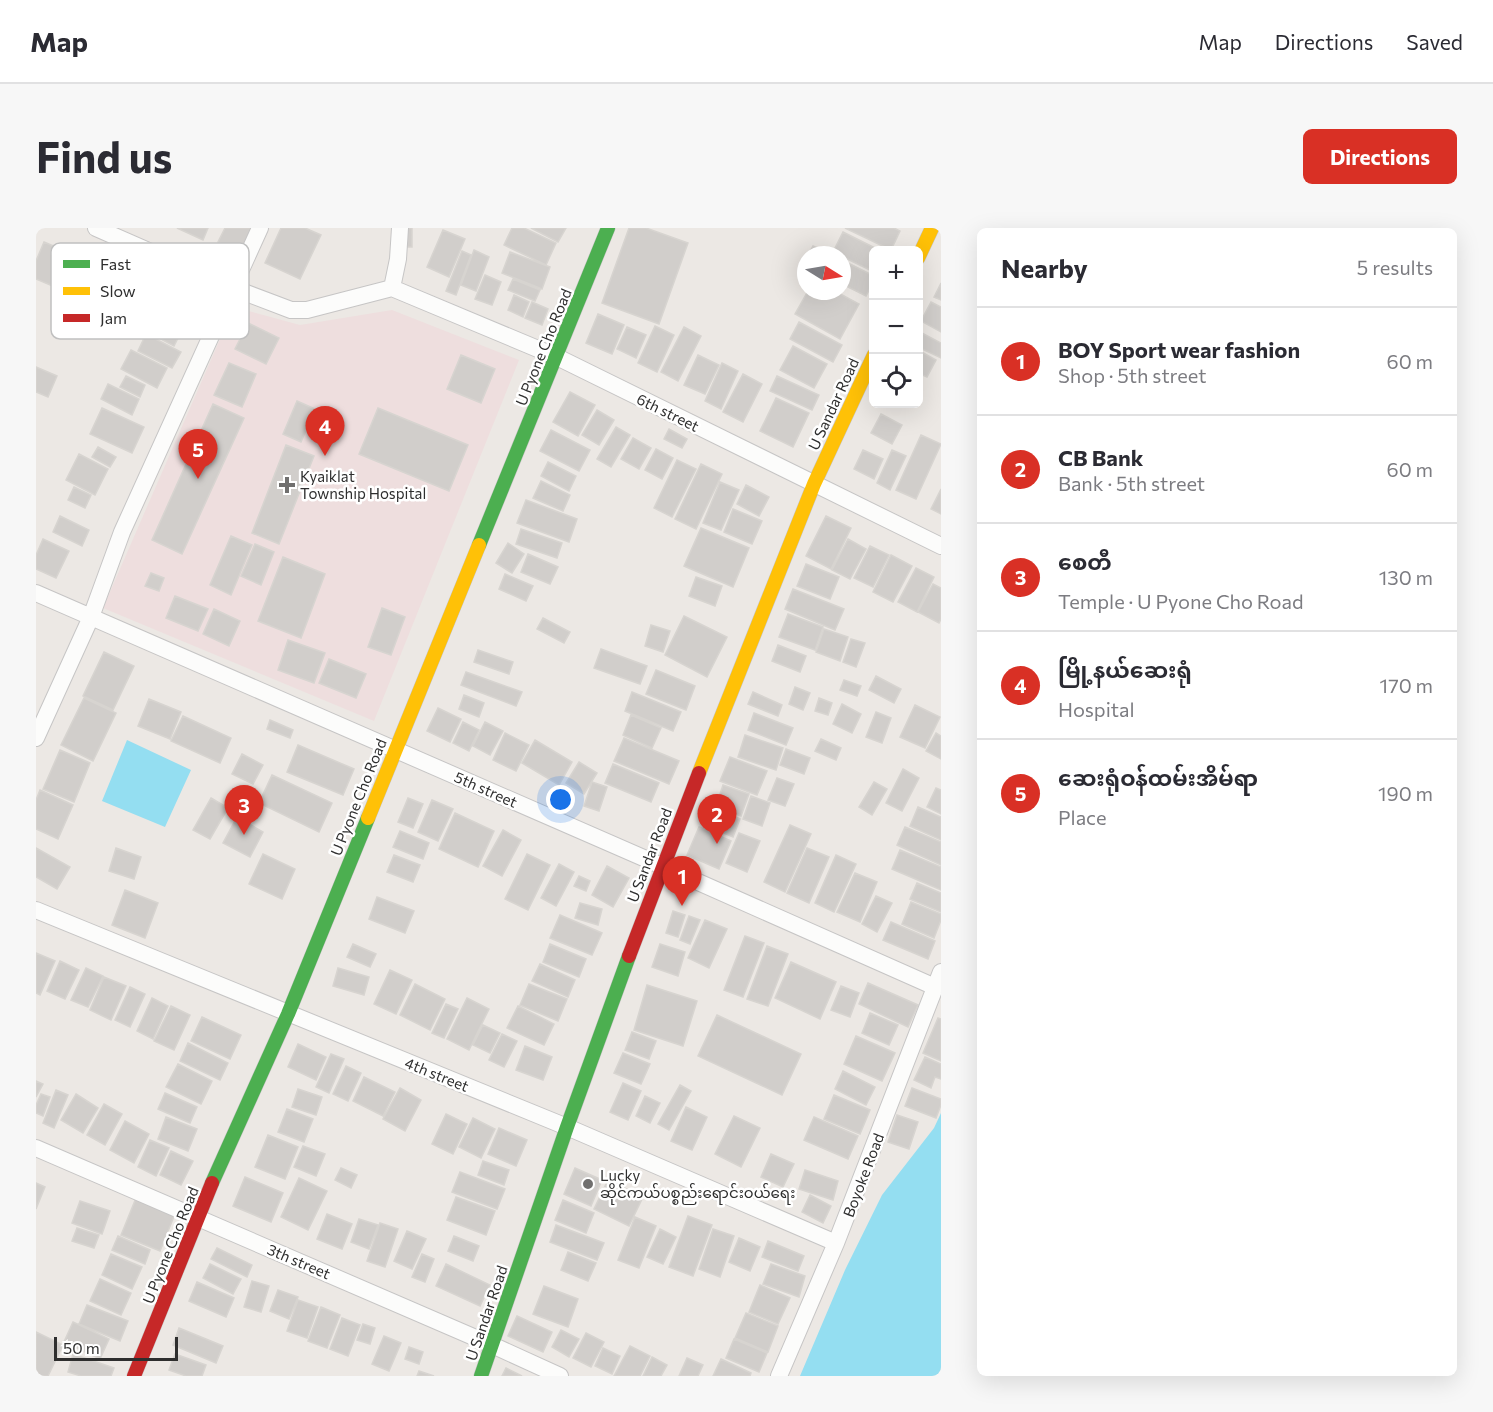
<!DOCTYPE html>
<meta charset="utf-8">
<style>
:root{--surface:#fff;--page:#f7f7f7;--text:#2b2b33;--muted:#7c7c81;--line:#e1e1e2;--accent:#d93025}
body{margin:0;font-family:Commissioner,"Noto Sans Myanmar",sans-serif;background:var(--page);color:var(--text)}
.controls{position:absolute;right:18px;top:18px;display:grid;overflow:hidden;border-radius:9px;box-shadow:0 6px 24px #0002}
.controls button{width:54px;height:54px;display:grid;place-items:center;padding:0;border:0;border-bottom:2px solid var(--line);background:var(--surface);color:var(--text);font:30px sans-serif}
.compass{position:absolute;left:761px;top:18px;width:54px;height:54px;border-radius:50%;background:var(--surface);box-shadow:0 6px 24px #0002;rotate:101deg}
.scale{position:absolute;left:18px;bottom:15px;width:124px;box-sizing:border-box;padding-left:6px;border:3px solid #2e2e2e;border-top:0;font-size:16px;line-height:21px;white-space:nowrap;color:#2e2e2e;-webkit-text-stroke:4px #fff;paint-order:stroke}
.you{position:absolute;left:525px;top:572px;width:21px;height:21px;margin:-15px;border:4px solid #fff;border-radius:50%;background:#1a73e8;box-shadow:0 0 0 9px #1a73e833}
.badge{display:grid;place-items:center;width:39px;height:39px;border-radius:50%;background:var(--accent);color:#fff;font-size:20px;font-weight:700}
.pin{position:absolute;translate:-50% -50px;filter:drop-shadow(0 2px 3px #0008)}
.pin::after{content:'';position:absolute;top:32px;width:21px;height:18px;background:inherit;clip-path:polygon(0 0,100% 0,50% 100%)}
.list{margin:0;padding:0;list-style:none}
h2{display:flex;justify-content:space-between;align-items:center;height:78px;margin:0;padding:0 24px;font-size:26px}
h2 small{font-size:20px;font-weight:400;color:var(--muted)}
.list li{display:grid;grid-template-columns:39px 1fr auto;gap:18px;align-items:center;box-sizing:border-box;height:108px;padding:0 24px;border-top:2px solid var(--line)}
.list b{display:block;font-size:22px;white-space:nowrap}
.list p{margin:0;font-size:20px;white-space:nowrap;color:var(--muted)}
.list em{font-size:20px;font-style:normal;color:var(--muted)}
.icon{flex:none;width:33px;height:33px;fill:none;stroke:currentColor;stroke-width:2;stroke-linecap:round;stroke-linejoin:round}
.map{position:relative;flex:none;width:905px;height:1148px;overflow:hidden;border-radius:9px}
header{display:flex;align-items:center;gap:36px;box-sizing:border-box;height:84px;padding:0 30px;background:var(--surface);border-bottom:2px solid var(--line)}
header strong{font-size:28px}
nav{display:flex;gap:33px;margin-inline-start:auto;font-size:21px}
.intro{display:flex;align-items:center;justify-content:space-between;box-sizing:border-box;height:144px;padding:0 36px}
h1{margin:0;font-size:42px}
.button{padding:15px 27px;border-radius:9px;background:var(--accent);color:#fff;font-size:21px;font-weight:700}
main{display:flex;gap:36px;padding:0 36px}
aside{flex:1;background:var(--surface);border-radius:9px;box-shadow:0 6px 24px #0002}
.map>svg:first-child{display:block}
.medical{fill:#eedede}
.water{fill:#94def1}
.building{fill:#d1cecb;stroke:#d7d4d0;stroke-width:1.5}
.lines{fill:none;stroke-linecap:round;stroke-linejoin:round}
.street-casing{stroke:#c6c5c5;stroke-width:18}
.fast-casing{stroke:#c6c5c5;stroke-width:15}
.slow-casing{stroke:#c6c5c5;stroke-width:15}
.jam-casing{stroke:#c6c5c5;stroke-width:15}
.street{stroke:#fcfcfb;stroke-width:16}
.fast{stroke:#4caf50;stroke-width:14}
.slow{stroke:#ffc107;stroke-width:14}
.jam{stroke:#c62828;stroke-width:14}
.poi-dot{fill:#706f6e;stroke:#fff;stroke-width:2}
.labels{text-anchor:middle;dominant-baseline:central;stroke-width:5;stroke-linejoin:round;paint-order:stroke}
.street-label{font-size:15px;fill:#2e2e2e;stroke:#fff}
.poi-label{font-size:15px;fill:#2e2e2e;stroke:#fff;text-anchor:start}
.key{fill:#fff;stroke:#c0c0c0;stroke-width:1.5}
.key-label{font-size:16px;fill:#2e2e2e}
</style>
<header>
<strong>Map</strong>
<nav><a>Map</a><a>Directions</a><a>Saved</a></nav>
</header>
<div class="intro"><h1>Find us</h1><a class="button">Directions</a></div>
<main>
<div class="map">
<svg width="905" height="1148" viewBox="0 0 905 1148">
<rect width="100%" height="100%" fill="#ece8e4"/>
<path class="medical" d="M198,79L264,97L356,82L483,132L338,493L67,380Z"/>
<path class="water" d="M91,512L155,542L129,599L66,573Z
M905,885V1148H764L809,1042L846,967L898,900Z"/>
<path class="building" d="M141,0H172L167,12Z
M189,0H216L204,25L199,22L197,27L185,22L188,17L182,14Z
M245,0H269L285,7L264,51L229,35Z
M367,0H376V19H368Z
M476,0H488L520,15L510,37L468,17Z
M495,0H530L522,14Z
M593,0H610L652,15L623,96L566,75Z
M809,0H858L864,3L855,22Z
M407,2L429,11L413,49L391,39Z
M807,4L843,22H838V44L797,24Z
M8,14L34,25L19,59L0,51V33Z
M777,18L796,27H772Z
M438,22L453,29L440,63L425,57Z
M426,23L435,27L420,67L410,63Z
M474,24L514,39L506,61L466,45Z
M806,32L838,48V53L830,68L806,56Z
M449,47L465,54L456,77L439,71Z
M477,51L504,62L499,73L472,62Z
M905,55V72L898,69Z
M772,63H799L823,76L804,111L759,86Z
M478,67L493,74L487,89L472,82Z
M496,74L512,81L506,97L489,90Z
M895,74L905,79V104L885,93Z
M562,86L588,97L576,126L550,115Z
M129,88L148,98L138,118L119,108Z
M763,94L806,117L797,134L754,111Z
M212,95L243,110L230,136L199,121Z
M619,98L638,107L621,144L602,135Z
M591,99L610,107L600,130L581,121Z
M648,99L665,108L642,153L625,144Z
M882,103L905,115V130L882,119Z
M110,106L145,124L136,140L102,123Z
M757,118L791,136L778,160L744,142Z
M95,122L131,140L121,160L85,141Z
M882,122L900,132L891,149L882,145Z
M425,127L459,141L445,175L411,161Z
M662,127L683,137L669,166L648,157Z
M193,135L220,146L206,179L178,167Z
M686,135L702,143L685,181L669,173Z
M0,139L21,148L12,169L0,164Z
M707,146L726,156L707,194L687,184Z
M90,148L109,157L104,169L84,159Z
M741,148L783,167L776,182L734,163Z
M72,156L103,171L96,187L65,171Z
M534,164L559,177L542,208L517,194Z
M740,170L773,185L757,219L724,203Z
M261,173L279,181L265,214L247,206Z
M177,176L208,190L146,326L116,312Z
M66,180L108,199L96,225L54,206Z
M342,180L432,217L413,263L323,226Z
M561,182L578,192L563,217L546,207Z
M845,186L866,197L856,216L835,205Z
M580,199L594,207L575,239L561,231Z
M633,201L651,211L646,220L628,211Z
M515,202L554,222L543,243L504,223Z
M885,207L905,216L880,271L860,262Z
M597,210L615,220L603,241L585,231Z
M250,217L278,228L243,316L216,305Z
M62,219L80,229L74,239L56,229Z
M620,221L637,230L626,251L609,242Z
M827,222L847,231L838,251L818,241Z
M856,222L870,228L854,262L841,255Z
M43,226L72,241L59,267L30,252Z
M641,232L660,241L636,289L618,280Z
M512,234L540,248L533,263L505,248Z
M665,236L686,246L660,301L639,291Z
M505,253L534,267L527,283L497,270Z
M684,254L703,262L685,302L667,295Z
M710,257L733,269L723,288L701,276Z
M38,259L55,267L49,280L32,272Z
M905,261V286L895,281Z
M490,272L541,291L533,314L481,295Z
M697,281L726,293L716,316L688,304Z
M24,288L53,302L46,318L17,304Z
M790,288L815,300L795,341L770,328Z
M665,300L713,320L697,359L648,338Z
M485,301L526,315L521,330L480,316Z
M195,308L216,317L195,367L174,357Z
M7,311L33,323L20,350L0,341V327Z
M812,311L830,321L814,351L796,342Z
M472,315L488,326L476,345L460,335Z
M219,316L238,324L225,357L205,348Z
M834,318L853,327L837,359L818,350Z
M492,326L522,339L514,356L485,344Z
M855,327L876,338L857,374L837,364Z
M247,329L289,346L265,410L222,393Z
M770,336L803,349L794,371L761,358Z
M880,340L898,349L881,384L862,374Z
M115,345L128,350L123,363L109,358Z
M469,346L497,358L490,373L463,361Z
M660,349L686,358L679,378L653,368Z
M897,356L905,360V391L903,395L882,384Z
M757,361L808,381L799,402L749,381Z
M139,368L172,381L162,403L130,390Z
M346,380L369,389L355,427L332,419Z
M178,381L204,393L193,418L167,406Z
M752,386L787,399L779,422L743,409Z
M648,388L691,409L671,449L629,427Z
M507,390L534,404L528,415L501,401Z
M615,397L634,403L627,424L609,418Z
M788,401L812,409L804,433L780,424Z
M815,411L829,415L820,439L807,434Z
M252,412L289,425L278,455L242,442Z
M742,417L770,428L764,444L736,433Z
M565,421L611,438L604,456L558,440Z
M442,422L477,434L473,446L438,434Z
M68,424L98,438L77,482L47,468Z
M293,431L330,446L320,470L283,455Z
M620,442L659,458L650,482L610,466Z
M430,444L486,464L480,478L425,457Z
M840,448L865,461L858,475L833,462Z
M808,452L825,458L821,468L804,462Z
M759,459L774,465L767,482L753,476Z
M596,464L645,484L637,503L589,483Z
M717,464L746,477L742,488L712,476Z
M428,467L448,475L443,489L423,481Z
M48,470L80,485L57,533L25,517Z
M783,470L796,475L792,487L779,483Z
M113,471L145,484L134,511L102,498Z
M806,476L825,486L816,505L797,496Z
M879,477L904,489L889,520L864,509Z
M402,480L425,491L414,514L391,503Z
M840,484L855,490L846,515L830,509Z
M718,485L757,500L750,517L712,502Z
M595,487L625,500L616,520L587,507Z
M147,488L195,510L184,535L135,513Z
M234,492L257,502L254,510L231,501Z
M427,494L443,502L433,523L417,515Z
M449,494L467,503L454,527L437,518Z
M469,505L493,517L480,543L457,532Z
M900,505L905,508V531L890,523Z
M709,507L747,520L740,542L702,529Z
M588,510L643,533L633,556L578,533Z
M785,511L805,520L800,532L779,523Z
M499,512L536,534L523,557L486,535Z
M262,517L318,541L307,567L251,544Z
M750,521L774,530L768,546L744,537Z
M24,522L54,535L38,574L7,561Z
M206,526L227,537L217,556L196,546Z
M694,529L731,543L721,567L684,553Z
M543,534L561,545L548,566L530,555Z
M577,536L623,555L615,574L569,555Z
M867,541L883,550L866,583L850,575Z
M236,547L296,575L283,604L223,575Z
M741,550L758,556L749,578L732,572Z
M556,554L571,559L563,583L548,578Z
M838,554L851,561L836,587L823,579Z
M687,557L713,566L705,588L680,578Z
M900,560L905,562V586L891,579Z
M4,562L37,577L22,611L0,601V572Z
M715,568L734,575L726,598L707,591Z
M175,570L192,580L174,611L157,602Z
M372,570L387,576L377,600L362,594Z
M396,572L417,581L402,613L382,604Z
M673,578L704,591L697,609L665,595Z
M882,579L905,589V612L874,598Z
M419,585L458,603L442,639L403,621Z
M201,589L227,604L214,629L187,615Z
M754,597L775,606L749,664L728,654Z
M663,599L695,613L683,641L651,627Z
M869,599L905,614V637L861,617Z
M467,602L485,612L466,648L447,638Z
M364,603L393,615L387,631L357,619Z
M703,605L724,613L711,644L690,635Z
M0,620L34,639L21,661L0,649Z
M80,620L105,629L98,651L73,643Z
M771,620L793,629L773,675L751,665Z
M864,622L905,639V662L856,641Z
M227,626L259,641L246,671L213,656Z
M491,626L514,637L492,682L469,671Z
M358,627L384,637L377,654L351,644Z
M800,627L820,636L798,684L779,675Z
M523,636L538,644L520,678L505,670Z
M571,638L593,650L577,679L556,667Z
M819,645L841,654L824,694L801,684Z
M543,648L554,653L550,663L538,658Z
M881,655L905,665V684L874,671Z
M89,662L122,675L109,710L76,697Z
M840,668L856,675L841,704L826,696Z
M341,669L378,683L369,705L333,691Z
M875,674L905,686V692L898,710L866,696Z
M544,675L566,681L562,697L539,690Z
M637,683L649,687L642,709L630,705Z
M524,687L566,705L556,727L514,710Z
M653,688L664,692L654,716L644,712Z
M669,692L691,701L673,740L652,730Z
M855,694L899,713L892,731L847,712Z
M709,708L728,715L707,769L688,762Z
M317,716L340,726L334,739L311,729Z
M514,716L550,731L543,749L507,734Z
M624,716L649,724L642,748L616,739Z
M731,718L752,726L732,778L711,771Z
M0,725L19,733L4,767L0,765Z
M24,733L43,742L29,771L11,763Z
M755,734L800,754L784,791L739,770Z
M504,736L539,752L532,769L496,753Z
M50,740L67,748L52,779L35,772Z
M302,740L333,749L328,767L297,758Z
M354,742L376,752L360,786L338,776Z
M68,749L90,758L75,792L54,782Z
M832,755L882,777L872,799L823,776Z
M379,756L409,771L394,802L364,787Z
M493,756L531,771L522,793L484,777Z
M611,757L661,773L647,818L598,802Z
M805,758L823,765L814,789L795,782Z
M94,759L109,766L94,799L79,792Z
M116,770L132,778L117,811L101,803Z
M431,770L453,781L433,822L411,811Z
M410,776L422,781L408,810L396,805Z
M135,778L154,787L138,822L118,813Z
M482,778L518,796L508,817L471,800Z
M834,785L862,797L853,817L826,805Z
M681,787L765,826L746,867L662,828Z
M166,789L205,807L194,831L155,813Z
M902,790L905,791V833L887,825Z
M447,797L464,805L454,825L437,817Z
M596,804L620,813L613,831L589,822Z
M466,806L481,813L468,839L453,832Z
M820,808L859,825L846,853L808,836Z
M152,815L192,835L184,852L144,833Z
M262,816L290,829L280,852L252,839Z
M489,818L516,829L507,852L480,842Z
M587,825L614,836L605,856L578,845Z
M295,826L308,831L293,865L280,859Z
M889,829L905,836V851L899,849L895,860L878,852Z
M142,836L176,853L165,876L130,859Z
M310,838L325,845L312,873L297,866Z
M807,843L839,859L830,877L799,861Z
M328,849L359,864L347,888L317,873Z
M0,853L7,856L0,869Z
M587,855L605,863L592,892L574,884Z
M644,857L655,863L633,902L622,896Z
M364,860L385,872L369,903L347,891Z
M876,860L905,871V877L900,890L869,878Z
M262,861L286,869L280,887L256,879Z
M20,862L32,867L18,900L7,895Z
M129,865L161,879L154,895L122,881Z
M5,866L14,869L7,888L0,885V877Z
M40,866L62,880L47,905L25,892Z
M798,867L834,882L824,906L788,891Z
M609,868L624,875L614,895L600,888Z
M68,876L86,886L69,917L51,907Z
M650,879L671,889L656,922L635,913Z
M251,881L277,891L268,914L242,904Z
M410,886L431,896L417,926L396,916Z
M861,887L882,894L873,921L852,914Z
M698,888L724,900L705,939L679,926Z
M130,889L161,901L152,923L122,911Z
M778,889L822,908L812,931L768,912Z
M437,890L459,901L445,930L423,919Z
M89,893L113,906L98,935L74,922Z
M463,900L491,912L480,938L452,926Z
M232,907L262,919L249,951L219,939Z
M114,912L133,920L120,948L102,939Z
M267,918L289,926L280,948L258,939Z
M135,923L157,933L145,957L124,947Z
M735,926L758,936L747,959L725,949Z
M447,933L473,942L468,957L442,947Z
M305,940L321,947L315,960L299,952Z
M539,940L566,952L555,978L528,966Z
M769,942L802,953L797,972L763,961Z
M424,944L469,961L461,981L416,964Z
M209,949L247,965L235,994L197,978Z
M263,950L291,963L272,1002L245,989Z
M572,952L607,969L593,998L558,981Z
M0,955L9,959L0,981Z
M774,967L795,978L787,995L766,984Z
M420,969L459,983L450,1007L411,992Z
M100,970L139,986L124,1023L85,1007Z
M527,972L558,985L550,1005L519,992Z
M44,973L74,983L66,1006L36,995Z
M291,986L316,996L306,1021L281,1011Z
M652,988L676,997L657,1048L633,1039Z
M599,989L620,998L603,1040L582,1032Z
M323,991L342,997L333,1021L315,1014Z
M344,995L362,1001L349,1039L331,1033Z
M520,997L568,1015L561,1032L514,1014Z
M41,1000L63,1007L58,1020L36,1013Z
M624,1001L640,1009L627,1036L611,1029Z
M677,1001L698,1008L684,1049L663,1041Z
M371,1003L390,1011L376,1041L358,1033Z
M82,1008L114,1022L109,1036L76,1022Z
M418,1008L443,1018L437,1033L412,1023Z
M703,1010L724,1019L714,1043L693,1034Z
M732,1013L768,1028L762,1043L726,1029Z
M181,1020L216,1037L211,1049L175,1031Z
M532,1024L560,1035L552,1053L525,1042Z
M75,1026L106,1039L96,1061L66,1047Z
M386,1026L398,1031L389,1054L376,1049Z
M174,1036L205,1051L197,1066L167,1050Z
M410,1036L454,1057L444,1078L400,1058Z
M735,1036L769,1048L763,1069L727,1056Z
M64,1051L95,1065L85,1087L54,1073Z
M216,1053L233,1058L225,1084L208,1079Z
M161,1054L198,1070L190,1089L153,1073Z
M724,1057L754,1070L742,1096L713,1084Z
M508,1058L542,1071L532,1099L497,1086Z
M242,1062L262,1069L253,1091L234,1083Z
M262,1072L282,1079L271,1110L251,1103Z
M51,1077L92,1093L84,1113L43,1096Z
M285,1079L304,1087L291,1120L272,1113Z
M710,1085L742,1098L732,1124L699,1110Z
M481,1088L516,1104L507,1124L472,1108Z
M306,1090L324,1097L312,1128L294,1121Z
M37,1094L73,1111L64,1131L28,1114Z
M327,1096L339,1100L334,1116L321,1112Z
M143,1100L187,1118L180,1135L137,1117Z
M525,1102L543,1111L533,1129L516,1119Z
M0,1104L27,1117L12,1148H0Z
M550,1105L568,1114L555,1139L537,1130Z
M348,1108L365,1115L353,1143L336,1136Z
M698,1111L731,1125L723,1144L690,1130Z
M594,1118L614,1128L604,1148H578Z
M373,1119L387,1124L383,1136L369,1131Z
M567,1120L584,1128L576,1146L559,1138Z
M37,1126L78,1140L75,1148H45L32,1144Z
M139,1126L170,1137L166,1148H150L133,1142Z
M616,1129L631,1137L625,1148H607Z
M651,1130L667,1137L662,1148H643Z
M685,1131L715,1145L714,1148H677Z
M470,1140L486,1148H466Z
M383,1143L398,1148H381Z"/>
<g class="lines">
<g class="street-casing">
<path id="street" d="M60,0L197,60L255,82H271L356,60
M356,60L521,129L905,318
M356,60L362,31L364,0
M0,365L626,638L899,759
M0,510L55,389L86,304L224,0
M0,682L531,899L800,1015
M0,920L456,1117L524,1148
M743,1148L800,1015L905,744"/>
</g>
<g class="fast-casing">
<path id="fast" d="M443,317L572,0
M176,955L252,786L332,590
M445,1148L531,899L593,728"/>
</g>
<g class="slow-casing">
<path id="slow" d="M882,30L896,0
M663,545L778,256L838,127
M332,590L443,317"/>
</g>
<g class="jam-casing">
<path id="jam" d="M593,728L663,545
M98,1148L176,955"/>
</g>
<use href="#street" class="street"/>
<use href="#fast" class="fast"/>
<use href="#slow" class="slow"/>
<use href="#jam" class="jam"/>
</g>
<g class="poi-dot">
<path d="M248 248h6v6h6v6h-6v6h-6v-6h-6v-6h6z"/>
<circle cx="552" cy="956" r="6"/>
</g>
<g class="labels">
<g class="street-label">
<text transform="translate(507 119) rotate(-68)">U Pyone Cho Road</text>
<text transform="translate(797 176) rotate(-65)">U Sandar Road</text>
<text transform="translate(632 184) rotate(26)">6th street</text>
<text transform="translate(450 561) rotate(24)">5th street</text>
<text transform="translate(322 569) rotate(-68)">U Pyone Cho Road</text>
<text transform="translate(613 627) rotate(-69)">U Sandar Road</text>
<text transform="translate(401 846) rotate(22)">4th street</text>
<text transform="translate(827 947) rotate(-69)">Boyoke Road</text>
<text transform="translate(134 1017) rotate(-68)">U Pyone Cho Road</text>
<text transform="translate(263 1033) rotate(23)">3th street</text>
<text transform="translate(450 1085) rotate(-71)">U Sandar Road</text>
</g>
<g class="poi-label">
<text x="264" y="248">Kyaiklat<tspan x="264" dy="17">Township Hospital</tspan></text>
<text x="564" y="947">Lucky<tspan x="564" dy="17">ဆိုင်ကယ်ပစ္စည်းရောင်း၀ယ်ရေး</tspan></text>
</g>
</g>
<rect x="15" y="15" width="198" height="96" rx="9" class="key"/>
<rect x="27" y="32" width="27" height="8" fill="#4caf50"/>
<rect x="27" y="59" width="27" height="8" fill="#ffc107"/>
<rect x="27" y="86" width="27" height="8" fill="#c62828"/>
<g class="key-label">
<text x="64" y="42">Fast</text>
<text x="64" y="69">Slow</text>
<text x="64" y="96">Jam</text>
</g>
</svg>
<div class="controls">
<button>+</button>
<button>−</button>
<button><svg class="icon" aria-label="locate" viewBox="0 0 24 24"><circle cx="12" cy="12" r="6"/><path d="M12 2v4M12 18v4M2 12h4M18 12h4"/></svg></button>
</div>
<svg class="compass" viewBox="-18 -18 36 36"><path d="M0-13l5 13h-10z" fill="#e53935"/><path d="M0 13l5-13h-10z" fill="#7c7c81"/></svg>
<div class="scale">50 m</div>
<div class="you"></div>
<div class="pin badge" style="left:646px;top:678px">1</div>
<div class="pin badge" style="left:681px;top:616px">2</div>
<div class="pin badge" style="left:208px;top:607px">3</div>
<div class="pin badge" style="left:289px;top:228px">4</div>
<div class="pin badge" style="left:162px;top:251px">5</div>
</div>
<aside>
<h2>Nearby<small>5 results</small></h2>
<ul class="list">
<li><span class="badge">1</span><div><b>BOY Sport wear fashion</b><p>Shop · 5th street</p></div><em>60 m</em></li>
<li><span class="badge">2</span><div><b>CB Bank</b><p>Bank · 5th street</p></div><em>60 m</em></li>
<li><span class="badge">3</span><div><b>စေတီ</b><p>Temple · U Pyone Cho Road</p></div><em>130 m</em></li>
<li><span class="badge">4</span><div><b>မြို့နယ်ဆေးရုံ</b><p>Hospital</p></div><em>170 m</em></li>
<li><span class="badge">5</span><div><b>ဆေးရုံဝန်ထမ်းအိမ်ရာ</b><p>Place</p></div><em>190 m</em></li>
</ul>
</aside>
</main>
